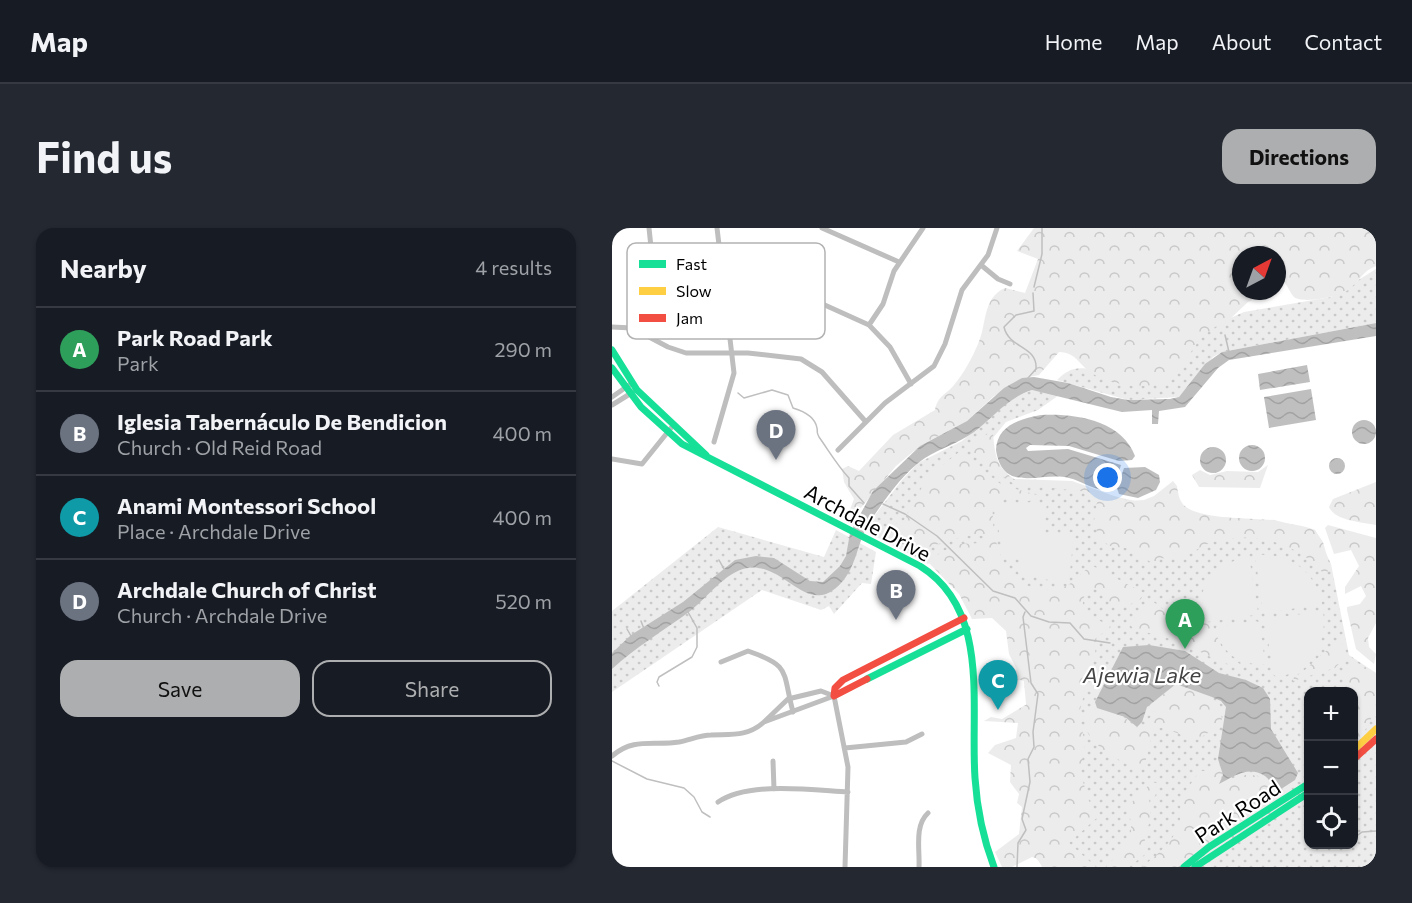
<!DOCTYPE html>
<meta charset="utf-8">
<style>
:root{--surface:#171b24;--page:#242831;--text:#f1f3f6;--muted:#9ea1a6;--line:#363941;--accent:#adaeaf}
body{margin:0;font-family:Commissioner,sans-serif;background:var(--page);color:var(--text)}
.controls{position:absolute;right:18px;bottom:18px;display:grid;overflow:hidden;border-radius:12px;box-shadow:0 2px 4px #0004}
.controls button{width:54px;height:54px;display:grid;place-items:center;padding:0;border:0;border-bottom:2px solid var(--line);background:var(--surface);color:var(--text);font:30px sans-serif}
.compass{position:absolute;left:620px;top:18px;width:54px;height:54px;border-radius:50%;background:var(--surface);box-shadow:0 2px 4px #0004;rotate:41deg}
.you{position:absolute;left:496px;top:250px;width:21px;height:21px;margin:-15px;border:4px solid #fff;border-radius:50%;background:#1a73e8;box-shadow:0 0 0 9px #1a73e833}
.badge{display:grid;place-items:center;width:39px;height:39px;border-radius:50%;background:var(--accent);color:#fff;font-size:20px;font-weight:700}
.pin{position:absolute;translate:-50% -50px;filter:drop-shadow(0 2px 3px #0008)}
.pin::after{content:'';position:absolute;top:32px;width:21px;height:18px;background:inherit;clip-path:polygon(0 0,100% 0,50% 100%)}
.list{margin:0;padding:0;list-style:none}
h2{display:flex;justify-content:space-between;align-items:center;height:78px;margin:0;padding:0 24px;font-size:26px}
h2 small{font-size:20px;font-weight:400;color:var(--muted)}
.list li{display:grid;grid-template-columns:39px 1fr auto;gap:18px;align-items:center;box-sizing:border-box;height:84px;padding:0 24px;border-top:2px solid var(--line)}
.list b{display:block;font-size:22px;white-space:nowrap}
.list p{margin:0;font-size:20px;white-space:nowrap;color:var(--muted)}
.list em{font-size:20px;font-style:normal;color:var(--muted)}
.actions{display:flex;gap:12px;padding:18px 24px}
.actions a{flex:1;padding:14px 0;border:2px solid var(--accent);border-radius:18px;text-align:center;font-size:21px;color:var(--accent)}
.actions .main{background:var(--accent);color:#111}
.icon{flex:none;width:33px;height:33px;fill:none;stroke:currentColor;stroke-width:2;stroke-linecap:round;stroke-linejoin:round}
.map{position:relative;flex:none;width:764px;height:639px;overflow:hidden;border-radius:18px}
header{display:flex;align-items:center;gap:36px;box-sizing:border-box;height:84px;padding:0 30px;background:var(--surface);border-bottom:2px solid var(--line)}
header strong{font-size:28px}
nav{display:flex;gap:33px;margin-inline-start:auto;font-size:21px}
.intro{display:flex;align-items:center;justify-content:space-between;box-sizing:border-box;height:144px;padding:0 36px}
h1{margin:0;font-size:42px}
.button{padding:15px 27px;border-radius:18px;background:var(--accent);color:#111;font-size:21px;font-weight:700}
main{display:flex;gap:36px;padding:0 36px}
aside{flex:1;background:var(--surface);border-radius:18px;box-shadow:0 2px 4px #0004}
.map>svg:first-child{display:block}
.grass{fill:url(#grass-dots);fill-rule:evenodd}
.forest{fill:url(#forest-crowns)}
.pitch{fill:#ececec}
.water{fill:url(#water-waves)}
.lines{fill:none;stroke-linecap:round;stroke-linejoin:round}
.stream{stroke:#bfbfbf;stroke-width:1.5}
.street{stroke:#bebebe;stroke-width:5}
.fast{stroke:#16e098;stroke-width:7}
.slow{stroke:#ffcf43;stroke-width:7}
.jam{stroke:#f24e42;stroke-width:7}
.labels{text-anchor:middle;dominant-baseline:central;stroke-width:4.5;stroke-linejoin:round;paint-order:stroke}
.street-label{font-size:21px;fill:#000;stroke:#fff}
.water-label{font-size:22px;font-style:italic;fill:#444;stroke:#fff}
.key{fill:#fff;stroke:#b2b2b2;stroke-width:1.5}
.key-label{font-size:16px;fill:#000}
</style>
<header>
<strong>Map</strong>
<nav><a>Home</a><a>Map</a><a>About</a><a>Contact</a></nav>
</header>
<div class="intro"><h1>Find us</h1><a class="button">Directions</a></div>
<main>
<aside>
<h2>Nearby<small>4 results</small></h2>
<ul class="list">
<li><span class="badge" style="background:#2e9e5b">A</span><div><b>Park Road Park</b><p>Park</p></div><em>290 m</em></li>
<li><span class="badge" style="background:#6b7280">B</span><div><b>Iglesia Tabernáculo De Bendicion</b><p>Church · Old Reid Road</p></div><em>400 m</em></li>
<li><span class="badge" style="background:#0f9aa8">C</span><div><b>Anami Montessori School</b><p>Place · Archdale Drive</p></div><em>400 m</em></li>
<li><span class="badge" style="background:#6b7280">D</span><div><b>Archdale Church of Christ</b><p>Church · Archdale Drive</p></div><em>520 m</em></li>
</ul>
<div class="actions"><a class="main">Save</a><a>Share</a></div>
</aside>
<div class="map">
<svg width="764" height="639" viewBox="0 0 764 639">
<defs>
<pattern id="grass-dots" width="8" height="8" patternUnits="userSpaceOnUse" patternTransform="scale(1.5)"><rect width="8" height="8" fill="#ececec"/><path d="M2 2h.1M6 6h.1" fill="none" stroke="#c9c9c9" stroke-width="1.8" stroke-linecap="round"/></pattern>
<pattern id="forest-crowns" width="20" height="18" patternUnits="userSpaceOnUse" patternTransform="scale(1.5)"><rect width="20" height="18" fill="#ececec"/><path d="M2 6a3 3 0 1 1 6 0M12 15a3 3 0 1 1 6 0" fill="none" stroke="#c9c9c9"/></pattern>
<pattern id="water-waves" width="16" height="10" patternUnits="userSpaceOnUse" patternTransform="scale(1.5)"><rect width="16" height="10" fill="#bfbfbf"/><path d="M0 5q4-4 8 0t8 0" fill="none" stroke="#a2a2a2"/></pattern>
</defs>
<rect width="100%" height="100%" fill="#fff"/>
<path class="grass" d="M764,41V95L610,124L601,129L567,169L516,172L445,152C456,141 465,138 481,142L585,110L607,95L632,84L719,69Z
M420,162L447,167L426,182L394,194L376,216L380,228L399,253L462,259L589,288L662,292L703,302L719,336L737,427L764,445V639H431L410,612L416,497L405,379L338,321L316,336L259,306V304L253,300L290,252L306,235L350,213L400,170ZM696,464H742V616H696Z
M106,299L212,329L224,302L264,324L259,356L250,355L222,386L217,378L209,382L150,362L0,464V383Z"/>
<path class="forest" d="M422,0H753L759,6H764V38C750,43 747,54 736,62C728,69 690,76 682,69C678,65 676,58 672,54L665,56V27H629V63H660L636,74L618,91L603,99L589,110L559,152C536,163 503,158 481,146C468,139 465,124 447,124L427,147L417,149L382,168L355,193L308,218L284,238L243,287H239L237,284L242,271L232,254L230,241L236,238L247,243L281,207L323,182C326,167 334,167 342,157C352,145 360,130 366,116C375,97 370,70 393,60L413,65L426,31L405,23Z
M378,204L381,206C383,226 384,239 402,251L460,253L516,273L532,272L542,268L561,253L565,258C566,265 567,274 574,279C592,294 672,289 703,302L711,314L718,339L714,346L711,345C686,315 643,303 604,313C579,320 579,334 548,330L544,337L514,320L500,319L487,311L482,293L485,274L477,264L402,256L370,234L356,221Z
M347,224L390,257L432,269L417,273L395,270L381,279C378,320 400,374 451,359C463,356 469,342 481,338L532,365L529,371L513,379L494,372L482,359C476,361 474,364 472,369C466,389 487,390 499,399L484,410L483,428L467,485L473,517L468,544L477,573L487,588L457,615L484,639H430L426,631L420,629L400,639H390L383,624L407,606L410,579L405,575L407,566L398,554L399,537L376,525L383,517L404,510L406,495L372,493L379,489L390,491L415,476L413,453L408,452L375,458L370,455L369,449H376L378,445L405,442L397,426L394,403L380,390L360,391L347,366L315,333L344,316L371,315L377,311C357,298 319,324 298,322L278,299L292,292L315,250Z
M656,237L648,260L587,259L580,247L588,242L598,247L615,243L646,244Z
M764,254V297C750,294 723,293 717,279L721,271Z
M716,297L764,310V395L756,410L757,419L764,426L762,436L744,421L735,382V379L748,376L754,368L749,358L733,366V359L747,338L739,322L722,326L713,300Z
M539,372L556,385L559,395L581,392L600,397L612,424L632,439L630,442L594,427L570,414L522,401L519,398Z
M730,415L735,427L723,440L681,453L682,449C703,438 706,423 730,415Z
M746,435L764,445C764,479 764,492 742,516V464L736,463L731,449L740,436Z
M564,456L593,466L608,477L610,492C579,525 579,505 545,499C535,511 538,535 527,542C508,533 459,510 477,482C495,479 513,487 524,500L532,498L542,484L537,478Z
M603,537H607L611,543L608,556C625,548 640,541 656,554L664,572L566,639H530C552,621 575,603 567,572L588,543H597Z
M540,554L548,556L543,568L537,570L539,591L532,609L536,624L517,639H494L519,611V594L515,579Z"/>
<path class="pitch" d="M435,275L431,307L462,304L457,354L454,356L406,345L408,329H391L383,280L386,277Z
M643,327C677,325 702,341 710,376L654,385L651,383Z
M637,328L646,384L643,387L595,394L587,392C584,358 605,335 637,328Z
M711,383C716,417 698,440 666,450L662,447L653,395L655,391Z
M644,393L648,395L653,436C627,438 609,425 604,399Z"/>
<path class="water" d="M764,95V108L617,132L606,140L573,179L547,183L546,196H540V182L510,184L420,162C395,170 382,189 362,204C347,215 329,220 313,230C291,245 274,270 259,292C244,313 246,342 224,360C192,386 172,334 135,340C113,344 94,371 77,384C51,403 24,419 0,441V425L19,407L71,374L123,332L144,328L162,330L198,353L211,354L228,338L234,328L238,305L261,263L308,218L355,193L392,160L410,150L422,149L456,155L499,169L516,172L558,171L567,169L593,136L610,124Z
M695,137L698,154L648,162L646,146Z
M699,161L704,192L657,200L652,169Z
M429,187C462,185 510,192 523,228L520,232L507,233L457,218L418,217L414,220L416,223L456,221L509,237L501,263C487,265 470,253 457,250C429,243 391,267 384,222C385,197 408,191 429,187Z
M740 204a12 12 0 1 1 24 0a12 12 0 1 1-24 0Z
M627 230a13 13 0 1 1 26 0a13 13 0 1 1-26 0Z
M588 232a13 13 0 1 1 26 0a13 13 0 1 1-26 0Z
M717 238a8 8 0 1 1 16 0a8 8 0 1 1-16 0Z
M533,239L547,247L548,254L544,262L526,270L507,266L505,260L512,240Z
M537,417L573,423L607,445L634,452L651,460L658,471L659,501L686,545L683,552L666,563C659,559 659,552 653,548C636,537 621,549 607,556L611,547L606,531L614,479L609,473L600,469L564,456L535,479L530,494L525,499L513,489L485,480L483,474L511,419Z"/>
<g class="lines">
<path class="stream" d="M422,59L430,26V0
M613,107L617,124
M416,150L424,141C426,118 397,121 392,99L404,87L422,83L421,65
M126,165L132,170L160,162L176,167L181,180C191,183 203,188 205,200C206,206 204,203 207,209C217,223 225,237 237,250V258L252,275
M271,276L293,286L325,308L381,363L403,370L419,388L437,394L458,395L472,411L498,415
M107,332L112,341
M29,393L32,401
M15,401L19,408
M47,458L45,454L47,449L80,429L85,419V400L76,384
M0,533L35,551L72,560L82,569L90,584L98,589
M692,578L696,583
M742,610L750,604L764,603
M405,639L406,615L414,602L410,591L418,554L416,531L422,519L421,504L426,466L419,455L411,389L413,384"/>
<path class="street" d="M210,0L287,34
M369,37L386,51L398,56
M111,51L139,48L153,50L257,97L278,119L299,156
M257,97L271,76L282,43L311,0
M0,99L20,100L56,119L74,125H136L189,131L210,144L254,194
M33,107L45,76L37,0
M0,169L20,155
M0,177L21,164
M102,214L122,145L105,0
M226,222L273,175L322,138L333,116L350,62L376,27L385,0
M0,231L30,236L59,200
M109,434L136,423C179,438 170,442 181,484
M209,463L222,468L152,494L176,471Z
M222,468L236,539L233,639
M233,520L294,514L310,506
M0,528C22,509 41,518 67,514C78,512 88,507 99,507C119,506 135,509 152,494
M161,533L162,561
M106,574C137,553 200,562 236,564
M307,639C308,622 302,598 316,585"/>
<path class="fast" d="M0,122L25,162L94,227
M0,140L29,179L70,216L308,338C379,382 358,478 363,550C365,581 371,610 382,639
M255,451L355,401
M572,639L597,619L696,556
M583,639L696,565"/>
<path class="slow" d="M742,522L764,501"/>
<path class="jam" d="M255,451L222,468L223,460L231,452L352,390
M742,531L764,511"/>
</g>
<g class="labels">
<g class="street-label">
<text transform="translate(256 294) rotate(28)">Archdale Drive</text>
<text transform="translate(625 583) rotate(-33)">Park Road</text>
</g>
<g class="water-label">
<text x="530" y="446">Ajewia Lake</text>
</g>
</g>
<rect x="15" y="15" width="198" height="96" rx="9" class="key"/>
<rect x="27" y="32" width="27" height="8" fill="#16e098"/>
<rect x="27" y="59" width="27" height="8" fill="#ffcf43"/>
<rect x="27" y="86" width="27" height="8" fill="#f24e42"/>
<g class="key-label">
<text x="64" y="42">Fast</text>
<text x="64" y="69">Slow</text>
<text x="64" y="96">Jam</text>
</g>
</svg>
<div class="controls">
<button>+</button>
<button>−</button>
<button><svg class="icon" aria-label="locate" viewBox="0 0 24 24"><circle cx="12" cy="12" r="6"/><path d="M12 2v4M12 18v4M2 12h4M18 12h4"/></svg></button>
</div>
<svg class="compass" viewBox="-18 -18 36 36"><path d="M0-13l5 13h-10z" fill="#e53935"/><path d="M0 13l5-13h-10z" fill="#9ea1a6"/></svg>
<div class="you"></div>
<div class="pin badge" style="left:573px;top:421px;background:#2e9e5b">A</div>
<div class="pin badge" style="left:284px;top:392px;background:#6b7280">B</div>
<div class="pin badge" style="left:386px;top:482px;background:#0f9aa8">C</div>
<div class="pin badge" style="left:164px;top:232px;background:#6b7280">D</div>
</div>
</main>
